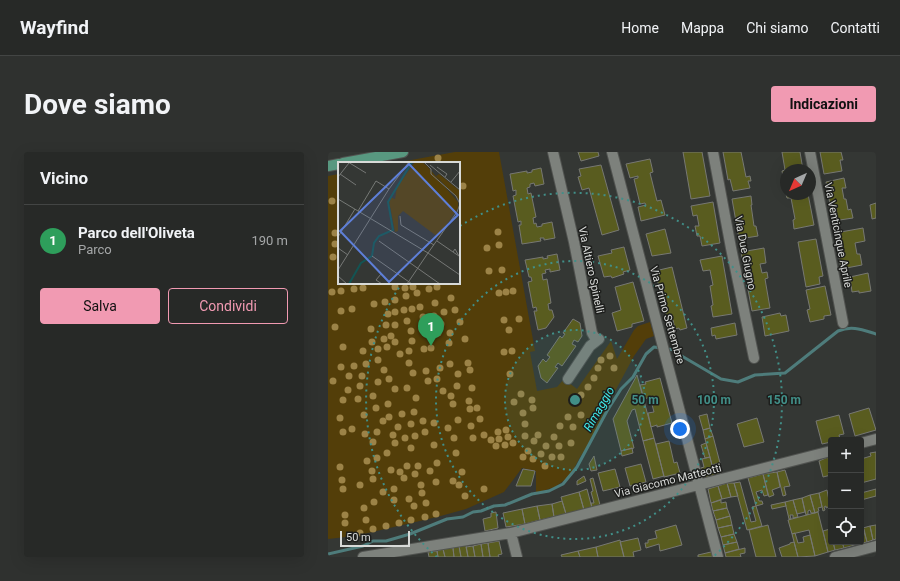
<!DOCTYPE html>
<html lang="it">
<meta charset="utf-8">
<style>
:root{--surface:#272927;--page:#2f312f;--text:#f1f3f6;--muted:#a4a6a7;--line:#434544;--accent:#f19ab2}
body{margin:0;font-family:Roboto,sans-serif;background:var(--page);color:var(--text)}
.controls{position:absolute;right:12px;bottom:12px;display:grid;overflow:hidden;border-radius:4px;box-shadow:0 4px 16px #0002}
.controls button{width:36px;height:36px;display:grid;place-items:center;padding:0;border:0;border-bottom:1px solid var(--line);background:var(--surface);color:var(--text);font:20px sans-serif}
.compass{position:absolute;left:452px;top:12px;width:36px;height:36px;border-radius:50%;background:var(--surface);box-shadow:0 4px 16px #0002;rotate:224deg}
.scale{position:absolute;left:12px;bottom:10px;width:70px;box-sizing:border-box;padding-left:4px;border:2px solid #d8dad8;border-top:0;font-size:11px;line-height:14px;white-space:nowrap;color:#d8dad8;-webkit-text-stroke:3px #1d1e1c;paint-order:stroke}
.you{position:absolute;left:352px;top:277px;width:14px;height:14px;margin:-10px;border:3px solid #fff;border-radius:50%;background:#1a73e8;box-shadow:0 0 0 6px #1a73e833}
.badge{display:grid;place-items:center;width:26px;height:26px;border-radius:50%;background:var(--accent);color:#fff;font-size:13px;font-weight:700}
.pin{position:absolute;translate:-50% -33px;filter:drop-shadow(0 1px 2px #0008)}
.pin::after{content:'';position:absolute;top:21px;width:14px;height:12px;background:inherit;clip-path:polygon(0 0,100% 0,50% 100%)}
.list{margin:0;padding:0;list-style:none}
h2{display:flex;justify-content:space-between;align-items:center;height:52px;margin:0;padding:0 16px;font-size:17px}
h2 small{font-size:13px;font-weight:400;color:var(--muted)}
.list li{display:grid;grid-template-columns:26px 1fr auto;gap:12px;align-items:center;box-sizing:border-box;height:72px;padding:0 16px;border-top:1px solid var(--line)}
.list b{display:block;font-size:15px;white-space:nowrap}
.list p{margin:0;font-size:13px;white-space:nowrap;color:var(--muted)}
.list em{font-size:13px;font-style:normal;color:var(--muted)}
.actions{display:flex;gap:8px;padding:12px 16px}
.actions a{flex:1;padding:9px 0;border:1px solid var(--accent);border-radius:4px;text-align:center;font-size:14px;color:var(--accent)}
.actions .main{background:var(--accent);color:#111}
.icon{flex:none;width:22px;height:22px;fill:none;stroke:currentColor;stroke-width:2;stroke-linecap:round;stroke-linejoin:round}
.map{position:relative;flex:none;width:548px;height:405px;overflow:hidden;border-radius:4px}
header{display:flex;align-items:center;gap:24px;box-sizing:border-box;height:56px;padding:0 20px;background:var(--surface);border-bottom:1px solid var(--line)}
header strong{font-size:19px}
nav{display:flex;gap:22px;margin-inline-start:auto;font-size:14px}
.intro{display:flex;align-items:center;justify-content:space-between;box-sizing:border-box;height:96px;padding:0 24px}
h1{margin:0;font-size:28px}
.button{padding:10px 18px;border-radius:4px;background:var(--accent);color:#111;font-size:14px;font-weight:700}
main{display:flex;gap:24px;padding:0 24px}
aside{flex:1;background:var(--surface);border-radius:4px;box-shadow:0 4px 16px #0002}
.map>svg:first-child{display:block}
.green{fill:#533e09}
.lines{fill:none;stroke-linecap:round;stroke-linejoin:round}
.stream{stroke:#4e7c7b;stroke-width:3}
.building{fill:#595c1f;stroke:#777873}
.minor-casing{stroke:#515350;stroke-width:12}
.major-casing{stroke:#515350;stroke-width:12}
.minor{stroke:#7d817c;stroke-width:10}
.major{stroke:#589880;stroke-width:10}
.tree{fill:#9c8347}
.ring{fill:none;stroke:#418f88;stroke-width:2;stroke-dasharray:2 4}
.labels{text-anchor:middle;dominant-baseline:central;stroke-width:3;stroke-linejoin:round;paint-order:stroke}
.street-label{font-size:11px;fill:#d8dad8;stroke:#1d1e1c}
.water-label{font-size:12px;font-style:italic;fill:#3febea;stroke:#1d1e1c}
.inset-river{fill:none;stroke:#135453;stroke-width:2}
.inset-road{fill:none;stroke:#767876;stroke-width:1}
.view{fill:#5e7fd8;fill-opacity:0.15;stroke:#5e7fd8;stroke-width:2}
.inset-edge{fill:none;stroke:#d8dad8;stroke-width:2}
.centre{fill:#418f88;stroke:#1d1e1c;stroke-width:2}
.ring-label{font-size:12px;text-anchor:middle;font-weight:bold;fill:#418f88;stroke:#1d1e1c;stroke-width:3;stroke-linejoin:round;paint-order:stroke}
</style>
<header>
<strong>Wayfind</strong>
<nav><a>Home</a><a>Mappa</a><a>Chi siamo</a><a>Contatti</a></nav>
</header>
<div class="intro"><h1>Dove siamo</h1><a class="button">Indicazioni</a></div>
<main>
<aside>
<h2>Vicino<small></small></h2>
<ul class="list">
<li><span class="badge" style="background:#2e9e5b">1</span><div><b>Parco dell'Oliveta</b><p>Parco</p></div><em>190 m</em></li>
</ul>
<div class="actions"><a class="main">Salva</a><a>Condividi</a></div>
</aside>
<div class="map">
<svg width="548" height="405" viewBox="0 0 548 405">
<rect width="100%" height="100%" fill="#343734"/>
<path class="green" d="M127,0H171L207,199L202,200L209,239L229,235L236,227L249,237L283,189L289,207L306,178L310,174L322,170L326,184L318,187L306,204L277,258L264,288L252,305L242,324L227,335L208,341V319L194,316L176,340L138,357L109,365L27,384L0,387V24L11,22V131H131V11H67Z"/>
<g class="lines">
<path class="stream" d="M338,197L348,198L352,203L393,227L410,230L427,223L457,221L510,179C524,173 535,178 548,182
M0,402L35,394L45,389H58L82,382L119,367L135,365L145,360L153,359L166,354L177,353L204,342L221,339L235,332L249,315L279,259L293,237L305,225L318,202L326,195L333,196"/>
</g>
<path class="building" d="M250,0H270L271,4L253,9Z
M355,0H374L382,44L363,47Z
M395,0H413L418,25L422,24L423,29H420L422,36L405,39L402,27L400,28Z
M454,0H472L475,18H458V29L456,30L454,19L457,18Z
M492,0H513L515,8H512L514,19L496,22Z
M322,7L325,20L322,21L329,49L333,48L337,63L313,69L310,55L318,53L317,51L312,52L306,27L310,26V24L302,26L298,12Z
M273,13L291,78L274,83L261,36L254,38L250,25L253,24L251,17Z
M213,16L216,32L207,34L206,31L202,32V35L199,36L200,42L203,41L208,65L205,66L206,72L208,71L209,75L214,74V72L224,70L227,86L216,88V86H212L213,89L194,92L191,73H193V69L190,70L185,44L188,43V38L185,39L182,22L199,19V21L204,20V18Z
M516,26L518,36H514L516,47H518L520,58L523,57L525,66L505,69L498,30Z
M458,42H480L486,73L466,77L465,68L467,67L463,46H459Z
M423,44L424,53H423L426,74H428L430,84L411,87L404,47Z
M385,50L392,91L374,94L372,84H369L367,74H371L369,63L365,64L363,54Z
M548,51V66L544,67L542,53Z
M535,76L537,89L527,91L529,102H532L534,113L513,117L507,81Z
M337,77L343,101L324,104L318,82Z
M488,87L495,124L491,125L492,132L478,135L470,90Z
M296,95L302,118L295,120L296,122L284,126L283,124L276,125L270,104L284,101L283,98Z
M436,96L438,111L432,112L434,121L439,120L440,126L437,127L442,156L424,159L413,100Z
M229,102L232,118L222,120V117L217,118L218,121L214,122L215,128L219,127L223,151L220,152L221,158H224L226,165L218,176L210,178L206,159H209L208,155L205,156L200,130L204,129L203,125H201L197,108L215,105V107L220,106L219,104Z
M394,104L404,162L385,165L383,154L385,153L382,134L385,133L382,118L375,119L372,108Z
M344,115L359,176L352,178L351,176L347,177L345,168L340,170L327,119Z
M540,121L543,139L531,141V139L524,140L522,125Z
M305,130L316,169L304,172V175L289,179L284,161L293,158L287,135Z
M497,134L503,163L496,164V167L482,170L479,158L482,157L478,138Z
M452,161L453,164L458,163L461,179L437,184L434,165Z
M245,167L252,171L254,184L250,190L246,188L244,192L248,194L234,214L230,211L227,215L230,216L219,231L213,226L210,214L215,207L218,210L222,205L219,203L232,184L234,186L237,182L235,181Z
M407,171L409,183L388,187L387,183L384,184L383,176Z
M309,223L326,286L315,289L307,257L304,258L299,269L306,296L293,299L285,267Z
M332,226L344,271L329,275V273L323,275L320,261L326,260L322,245L316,247L312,233L318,232L317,230Z
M541,256L548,278L527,284L521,262Z
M379,262L382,276L375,278L371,264Z
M511,263L516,282L511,283L512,287L503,288V290L494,292L488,269Z
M429,266L436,290L416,295L409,272Z
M382,276L385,284L377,287L375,278Z
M385,284L392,311L384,313L377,287Z
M326,286L336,324L325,327L315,289Z
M341,289L346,311L349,310L352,321L336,325L328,292Z
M378,291L382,305L377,306L373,293Z
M304,296L305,301L294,304L293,299Z
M548,300V327L533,331V307L543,304L542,301Z
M266,304L269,318L263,319L261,312Z
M382,305L384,313L392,311L394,321L376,326L373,316L376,315L374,307Z
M500,305L503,323L495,325L491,309Z
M313,312L318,330L302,334L297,316Z
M195,317L207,319L203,334H188Z
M287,317L292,335L275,339L270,321Z
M457,318L462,334L456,335L458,343L455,344L449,320Z
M449,320L452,335L444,338L446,343L441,345L435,322Z
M435,322L440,343L436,344L434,338L428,340L431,349H434L435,352L428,354L420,326Z
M256,324L258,329L249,333V329Z
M265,326L272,353L264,355L263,351H266L263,340L265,339L262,327Z
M412,330L423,370L428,369L424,355L428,354L434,374L419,378L406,331Z
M399,331H406L410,344L403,345Z
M399,331L403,345L394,347L390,334Z
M390,334L394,347L383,351L380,337Z
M259,337L264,356L256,358L251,340Z
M548,337V344L533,348V341Z
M499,338L502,354L498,356V354L496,355L497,358L495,359L491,341Z
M251,340L256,358L238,362L233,345Z
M491,341L494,355L490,356L491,359L487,361L482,343Z
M482,343L487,361H483L482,358L480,359V362L478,363L474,346Z
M474,346L477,360L469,362L465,348Z
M393,348V351L398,350L399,356L385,359L383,351Z
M465,348L470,365L465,366V363H462L463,367H461L457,350Z
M234,349L238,362L226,365L224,352Z
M457,350L458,354L444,357L443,353Z
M224,352L226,365L212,368L209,354Z
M209,354L212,368L197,372L194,357Z
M399,356L402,364L388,368L385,359Z
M194,357L197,372L178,375L175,361Z
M168,360L170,376L157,379L155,367L163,365V361Z
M490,360L500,400L487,404L481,378L464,382L460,368Z
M402,364L404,373L390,376L388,368Z
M348,373L354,393L332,399L331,392L318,396L317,391H320V388L329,386L327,379Z
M404,373L406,382L393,385L390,376Z
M440,373L448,405H428L421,378Z
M548,373V387L545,388L542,374Z
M542,374L545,388L539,390L535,376Z
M502,377L503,390H505L507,398L500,400L495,379Z
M536,377L539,390L530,392V390H533V378Z
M467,381L470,391L476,390L475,385L482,383L487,404L470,405L464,382Z
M406,382L409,390L395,393L393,385Z
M310,386L313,398L305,400L306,405H296L292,390Z
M292,388L296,405H270L268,395Z
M171,389L174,402L170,403L171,405H162L160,391Z
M409,390L411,397L397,401L395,393Z
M466,390L470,405H454L451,396L462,392V391Z
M505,390H514L516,396L507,398Z
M514,390H530V392L516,396Z
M160,391L162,405H155L153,392Z
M153,392L155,405H147L145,394Z
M138,393L140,405H133L131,394Z
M131,394L133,405H126L125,396Z
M145,394L147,405H140L138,395Z
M268,395L270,405H252L250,399Z
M125,396L126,405H117L115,397Z
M417,396V401L412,402L413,405H398L397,401Z
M115,397L117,405H110L109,399Z
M109,399L110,405H101L100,400Z
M250,399L252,405H234L233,403Z
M383,400L385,405H370V403Z"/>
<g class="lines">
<g class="minor-casing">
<path id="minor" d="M225,0L246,90L264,181L267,186L271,187L262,194L240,227
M284,0L390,405
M385,0L403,96L426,206
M482,0L515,171
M533,291L548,287
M183,381L189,405
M35,405L183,381L503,299
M507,405L548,394"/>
</g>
<g class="major-casing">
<path id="major" d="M15,11L75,0
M0,14L11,12"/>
</g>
<use href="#minor" class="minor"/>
<use href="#major" class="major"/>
</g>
<g class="tree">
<circle cx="110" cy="6" r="3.5"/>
<circle cx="135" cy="34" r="3.5"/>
<circle cx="4" cy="49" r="3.5"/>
<circle cx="170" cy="80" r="3.5"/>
<circle cx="7" cy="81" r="3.5"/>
<circle cx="7" cy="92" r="3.5"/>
<circle cx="171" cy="93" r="3.5"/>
<circle cx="159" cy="96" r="3.5"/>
<circle cx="5" cy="105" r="3.5"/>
<circle cx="174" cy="118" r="3.5"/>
<circle cx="161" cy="119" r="3.5"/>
<circle cx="67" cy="135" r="3.5"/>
<circle cx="85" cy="135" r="3.5"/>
<circle cx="109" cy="135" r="3.5"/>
<circle cx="35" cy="136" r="3.5"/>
<circle cx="77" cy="136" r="3.5"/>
<circle cx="26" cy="137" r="3.5"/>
<circle cx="101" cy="137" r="3.5"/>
<circle cx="13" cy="139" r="3.5"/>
<circle cx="185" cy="139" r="3.5"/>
<circle cx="4" cy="140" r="3.5"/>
<circle cx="178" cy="140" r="3.5"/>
<circle cx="89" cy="141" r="3.5"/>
<circle cx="171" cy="141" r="3.5"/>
<circle cx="78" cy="144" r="3.5"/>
<circle cx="123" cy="146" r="3.5"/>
<circle cx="67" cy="148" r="3.5"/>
<circle cx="57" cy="150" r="3.5"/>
<circle cx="107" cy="151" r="3.5"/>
<circle cx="46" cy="152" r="3.5"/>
<circle cx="92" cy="155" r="3.5"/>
<circle cx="24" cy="157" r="3.5"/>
<circle cx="84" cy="157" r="3.5"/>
<circle cx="76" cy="158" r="3.5"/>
<circle cx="127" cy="158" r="3.5"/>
<circle cx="13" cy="159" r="3.5"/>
<circle cx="67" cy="160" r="3.5"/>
<circle cx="116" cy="160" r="3.5"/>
<circle cx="60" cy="162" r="3.5"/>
<circle cx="106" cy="164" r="3.5"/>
<circle cx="95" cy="165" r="3.5"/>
<circle cx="191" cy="167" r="3.5"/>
<circle cx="176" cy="168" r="3.5"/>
<circle cx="79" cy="169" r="3.5"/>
<circle cx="132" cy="170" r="3.5"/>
<circle cx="113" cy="172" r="3.5"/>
<circle cx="58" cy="173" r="3.5"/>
<circle cx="67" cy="173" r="3.5"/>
<circle cx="102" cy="174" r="3.5"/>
<circle cx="7" cy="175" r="3.5"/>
<circle cx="43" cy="177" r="3.5"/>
<circle cx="94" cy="177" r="3.5"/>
<circle cx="181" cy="178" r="3.5"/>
<circle cx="83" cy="179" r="3.5"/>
<circle cx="110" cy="181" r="3.5"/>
<circle cx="122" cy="181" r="3.5"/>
<circle cx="103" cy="182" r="3.5"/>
<circle cx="63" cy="184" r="3.5"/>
<circle cx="56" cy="187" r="3.5"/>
<circle cx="137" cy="187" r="3.5"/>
<circle cx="84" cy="189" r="3.5"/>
<circle cx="44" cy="190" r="3.5"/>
<circle cx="67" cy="190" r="3.5"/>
<circle cx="121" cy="191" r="3.5"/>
<circle cx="15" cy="195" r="3.5"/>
<circle cx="59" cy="195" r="3.5"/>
<circle cx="103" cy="196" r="3.5"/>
<circle cx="50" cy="197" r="3.5"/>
<circle cx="96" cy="197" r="3.5"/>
<circle cx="35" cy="199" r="3.5"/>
<circle cx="81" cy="199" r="3.5"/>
<circle cx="184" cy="199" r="3.5"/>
<circle cx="176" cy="200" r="3.5"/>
<circle cx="72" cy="202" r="3.5"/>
<circle cx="282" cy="204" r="3.5"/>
<circle cx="50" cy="208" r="3.5"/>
<circle cx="273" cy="208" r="3.5"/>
<circle cx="81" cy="211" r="3.5"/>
<circle cx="140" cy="211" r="3.5"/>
<circle cx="38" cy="212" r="3.5"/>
<circle cx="122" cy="212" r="3.5"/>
<circle cx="26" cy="214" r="3.5"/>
<circle cx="13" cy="215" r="3.5"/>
<circle cx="112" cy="216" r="3.5"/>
<circle cx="270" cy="216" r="3.5"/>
<circle cx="286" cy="216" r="3.5"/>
<circle cx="56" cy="218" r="3.5"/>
<circle cx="142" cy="218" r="3.5"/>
<circle cx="98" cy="219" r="3.5"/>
<circle cx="85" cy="221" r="3.5"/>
<circle cx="130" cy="222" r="3.5"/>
<circle cx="182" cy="222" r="3.5"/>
<circle cx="21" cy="224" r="3.5"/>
<circle cx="34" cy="224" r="3.5"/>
<circle cx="266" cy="226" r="3.5"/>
<circle cx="61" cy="227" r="3.5"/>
<circle cx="109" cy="227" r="3.5"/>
<circle cx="5" cy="229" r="3.5"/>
<circle cx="100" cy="229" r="3.5"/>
<circle cx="50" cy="230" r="3.5"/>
<circle cx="32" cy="234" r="3.5"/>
<circle cx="129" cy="234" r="3.5"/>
<circle cx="260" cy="235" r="3.5"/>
<circle cx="79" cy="236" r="3.5"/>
<circle cx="144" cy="236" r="3.5"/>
<circle cx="67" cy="237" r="3.5"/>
<circle cx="20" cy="238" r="3.5"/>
<circle cx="115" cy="239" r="3.5"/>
<circle cx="193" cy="242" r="3.5"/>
<circle cx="253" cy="243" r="3.5"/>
<circle cx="45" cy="244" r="3.5"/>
<circle cx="123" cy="244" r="3.5"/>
<circle cx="88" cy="246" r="3.5"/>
<circle cx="30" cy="247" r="3.5"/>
<circle cx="15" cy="248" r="3.5"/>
<circle cx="204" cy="248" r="3.5"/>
<circle cx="141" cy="249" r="3.5"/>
<circle cx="186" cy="250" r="3.5"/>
<circle cx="60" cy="252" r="3.5"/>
<circle cx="125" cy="252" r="3.5"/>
<circle cx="48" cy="256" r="3.5"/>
<circle cx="149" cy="256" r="3.5"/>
<circle cx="205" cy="256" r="3.5"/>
<circle cx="142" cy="257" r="3.5"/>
<circle cx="86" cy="260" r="3.5"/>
<circle cx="195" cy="261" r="3.5"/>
<circle cx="74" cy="262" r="3.5"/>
<circle cx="36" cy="263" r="3.5"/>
<circle cx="253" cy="263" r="3.5"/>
<circle cx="61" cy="265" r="3.5"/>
<circle cx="240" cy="265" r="3.5"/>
<circle cx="12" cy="266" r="3.5"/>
<circle cx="152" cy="267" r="3.5"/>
<circle cx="130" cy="268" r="3.5"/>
<circle cx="55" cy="269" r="3.5"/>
<circle cx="95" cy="269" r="3.5"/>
<circle cx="106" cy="271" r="3.5"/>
<circle cx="83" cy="272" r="3.5"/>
<circle cx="197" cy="272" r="3.5"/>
<circle cx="143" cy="274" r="3.5"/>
<circle cx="232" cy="274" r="3.5"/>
<circle cx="70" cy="275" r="3.5"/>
<circle cx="245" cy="275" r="3.5"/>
<circle cx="120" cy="276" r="3.5"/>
<circle cx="24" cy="277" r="3.5"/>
<circle cx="178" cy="278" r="3.5"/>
<circle cx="15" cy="280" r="3.5"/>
<circle cx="49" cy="280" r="3.5"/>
<circle cx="97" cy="280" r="3.5"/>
<circle cx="170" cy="280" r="3.5"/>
<circle cx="37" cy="282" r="3.5"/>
<circle cx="65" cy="283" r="3.5"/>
<circle cx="156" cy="283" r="3.5"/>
<circle cx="210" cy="283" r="3.5"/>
<circle cx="87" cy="284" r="3.5"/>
<circle cx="197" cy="284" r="3.5"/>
<circle cx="180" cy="285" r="3.5"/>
<circle cx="226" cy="285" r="3.5"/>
<circle cx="77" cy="286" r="3.5"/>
<circle cx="126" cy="286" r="3.5"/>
<circle cx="145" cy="286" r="3.5"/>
<circle cx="171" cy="287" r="3.5"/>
<circle cx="163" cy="288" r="3.5"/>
<circle cx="206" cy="289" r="3.5"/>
<circle cx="45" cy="290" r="3.5"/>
<circle cx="67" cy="291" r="3.5"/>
<circle cx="185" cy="291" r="3.5"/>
<circle cx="243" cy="291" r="3.5"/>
<circle cx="106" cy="293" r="3.5"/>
<circle cx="177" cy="293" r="3.5"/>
<circle cx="168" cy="294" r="3.5"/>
<circle cx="218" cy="294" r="3.5"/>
<circle cx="231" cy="294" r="3.5"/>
<circle cx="83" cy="296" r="3.5"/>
<circle cx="200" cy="299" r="3.5"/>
<circle cx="59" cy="301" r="3.5"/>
<circle cx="128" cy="301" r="3.5"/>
<circle cx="213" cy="302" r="3.5"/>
<circle cx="195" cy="305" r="3.5"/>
<circle cx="224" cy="305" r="3.5"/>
<circle cx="233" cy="305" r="3.5"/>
<circle cx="49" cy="306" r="3.5"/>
<circle cx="205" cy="307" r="3.5"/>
<circle cx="39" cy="309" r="3.5"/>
<circle cx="109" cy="311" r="3.5"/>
<circle cx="79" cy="314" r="3.5"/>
<circle cx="90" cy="314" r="3.5"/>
<circle cx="217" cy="314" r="3.5"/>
<circle cx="12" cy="315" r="3.5"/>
<circle cx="63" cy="318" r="3.5"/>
<circle cx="44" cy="319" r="3.5"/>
<circle cx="102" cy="319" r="3.5"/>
<circle cx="72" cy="320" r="3.5"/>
<circle cx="134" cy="320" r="3.5"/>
<circle cx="87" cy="322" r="3.5"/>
<circle cx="76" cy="326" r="3.5"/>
<circle cx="45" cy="327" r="3.5"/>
<circle cx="14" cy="328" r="3.5"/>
<circle cx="125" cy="329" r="3.5"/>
<circle cx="108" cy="330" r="3.5"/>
<circle cx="32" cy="333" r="3.5"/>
<circle cx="93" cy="333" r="3.5"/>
<circle cx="131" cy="333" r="3.5"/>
<circle cx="15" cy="337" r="3.5"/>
<circle cx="66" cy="337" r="3.5"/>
<circle cx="156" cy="337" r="3.5"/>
<circle cx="55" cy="340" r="3.5"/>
<circle cx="94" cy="341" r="3.5"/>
<circle cx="137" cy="344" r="3.5"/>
<circle cx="81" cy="347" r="3.5"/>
<circle cx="66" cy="348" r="3.5"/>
<circle cx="46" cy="350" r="3.5"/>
<circle cx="98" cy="351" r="3.5"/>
<circle cx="86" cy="354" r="3.5"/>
<circle cx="36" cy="356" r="3.5"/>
<circle cx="108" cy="362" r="3.5"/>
<circle cx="17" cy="363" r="3.5"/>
<circle cx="97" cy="365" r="3.5"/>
<circle cx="38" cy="368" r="3.5"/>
<circle cx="83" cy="368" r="3.5"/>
<circle cx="17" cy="371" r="3.5"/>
<circle cx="71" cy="371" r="3.5"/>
<circle cx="58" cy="374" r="3.5"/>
<circle cx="45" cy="377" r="3.5"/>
<circle cx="32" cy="381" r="3.5"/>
</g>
<circle cx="247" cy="248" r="70" fill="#418f88" fill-opacity=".12"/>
<g class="ring">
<circle cx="247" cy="248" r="70"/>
<circle cx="247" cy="248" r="139"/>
<path d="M109 405A209 209 0 0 1 74 131M132 74A209 209 0 0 1 385 405"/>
</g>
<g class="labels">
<g class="street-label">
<text transform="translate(510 83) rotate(79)">Via Venticinque Aprile</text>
<text transform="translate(417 101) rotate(79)">Via Due Giugno</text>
<text transform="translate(263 118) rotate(78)">Via Altiero Spinelli</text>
<text transform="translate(339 163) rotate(74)">Via Primo Settembre</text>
<text transform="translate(340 329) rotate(-14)">Via Giacomo Matteotti</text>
</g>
<g class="water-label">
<text transform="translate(271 257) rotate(-60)">Rimaggio</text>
</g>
</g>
<g transform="translate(10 10)">
<rect width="122" height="122" fill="#343734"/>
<path d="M77,0H84L89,4L120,40V46L100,75L65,49L60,54V69L57,70L51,39L52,35L57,37L59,25ZM101,12L122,29V39L98,14Z" fill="#533e09"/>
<path class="inset-river" d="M11,122L23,101L34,94L36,81L41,74L55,68L50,40L74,0"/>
<path class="inset-road" d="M10,0L28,11M86,0L93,7V12L118,34L122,42L119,50L90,91L122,113M92,3L122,28M99,5L109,12L107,15M2,12L18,23M0,15L11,1M113,20L122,9M0,37L90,91L69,122M20,49L38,19L51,27M62,54L63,63L96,83M0,75L17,47M41,79L102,122M99,79L115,90L121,94L117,87L115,90M0,86L10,93M34,94L74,122M0,108L51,27L71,0M43,112L38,118L44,122M0,114L9,122"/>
<path class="view" d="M71,2L120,53L51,120L2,69Z"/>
<rect width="122" height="122" class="inset-edge"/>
</g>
<circle cx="247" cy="248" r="6" class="centre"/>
<g class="ring-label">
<text x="317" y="252">50 m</text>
<text x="386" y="252">100 m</text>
<text x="456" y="252">150 m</text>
</g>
</svg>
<div class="controls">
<button>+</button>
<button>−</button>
<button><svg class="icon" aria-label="locate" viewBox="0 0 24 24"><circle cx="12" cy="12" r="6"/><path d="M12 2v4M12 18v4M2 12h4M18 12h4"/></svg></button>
</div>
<svg class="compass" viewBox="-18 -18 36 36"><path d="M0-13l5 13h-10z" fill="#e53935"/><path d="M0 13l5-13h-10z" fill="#a4a6a7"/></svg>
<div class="scale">50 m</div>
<div class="you"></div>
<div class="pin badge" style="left:103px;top:194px;background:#2e9e5b">1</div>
</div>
</main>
